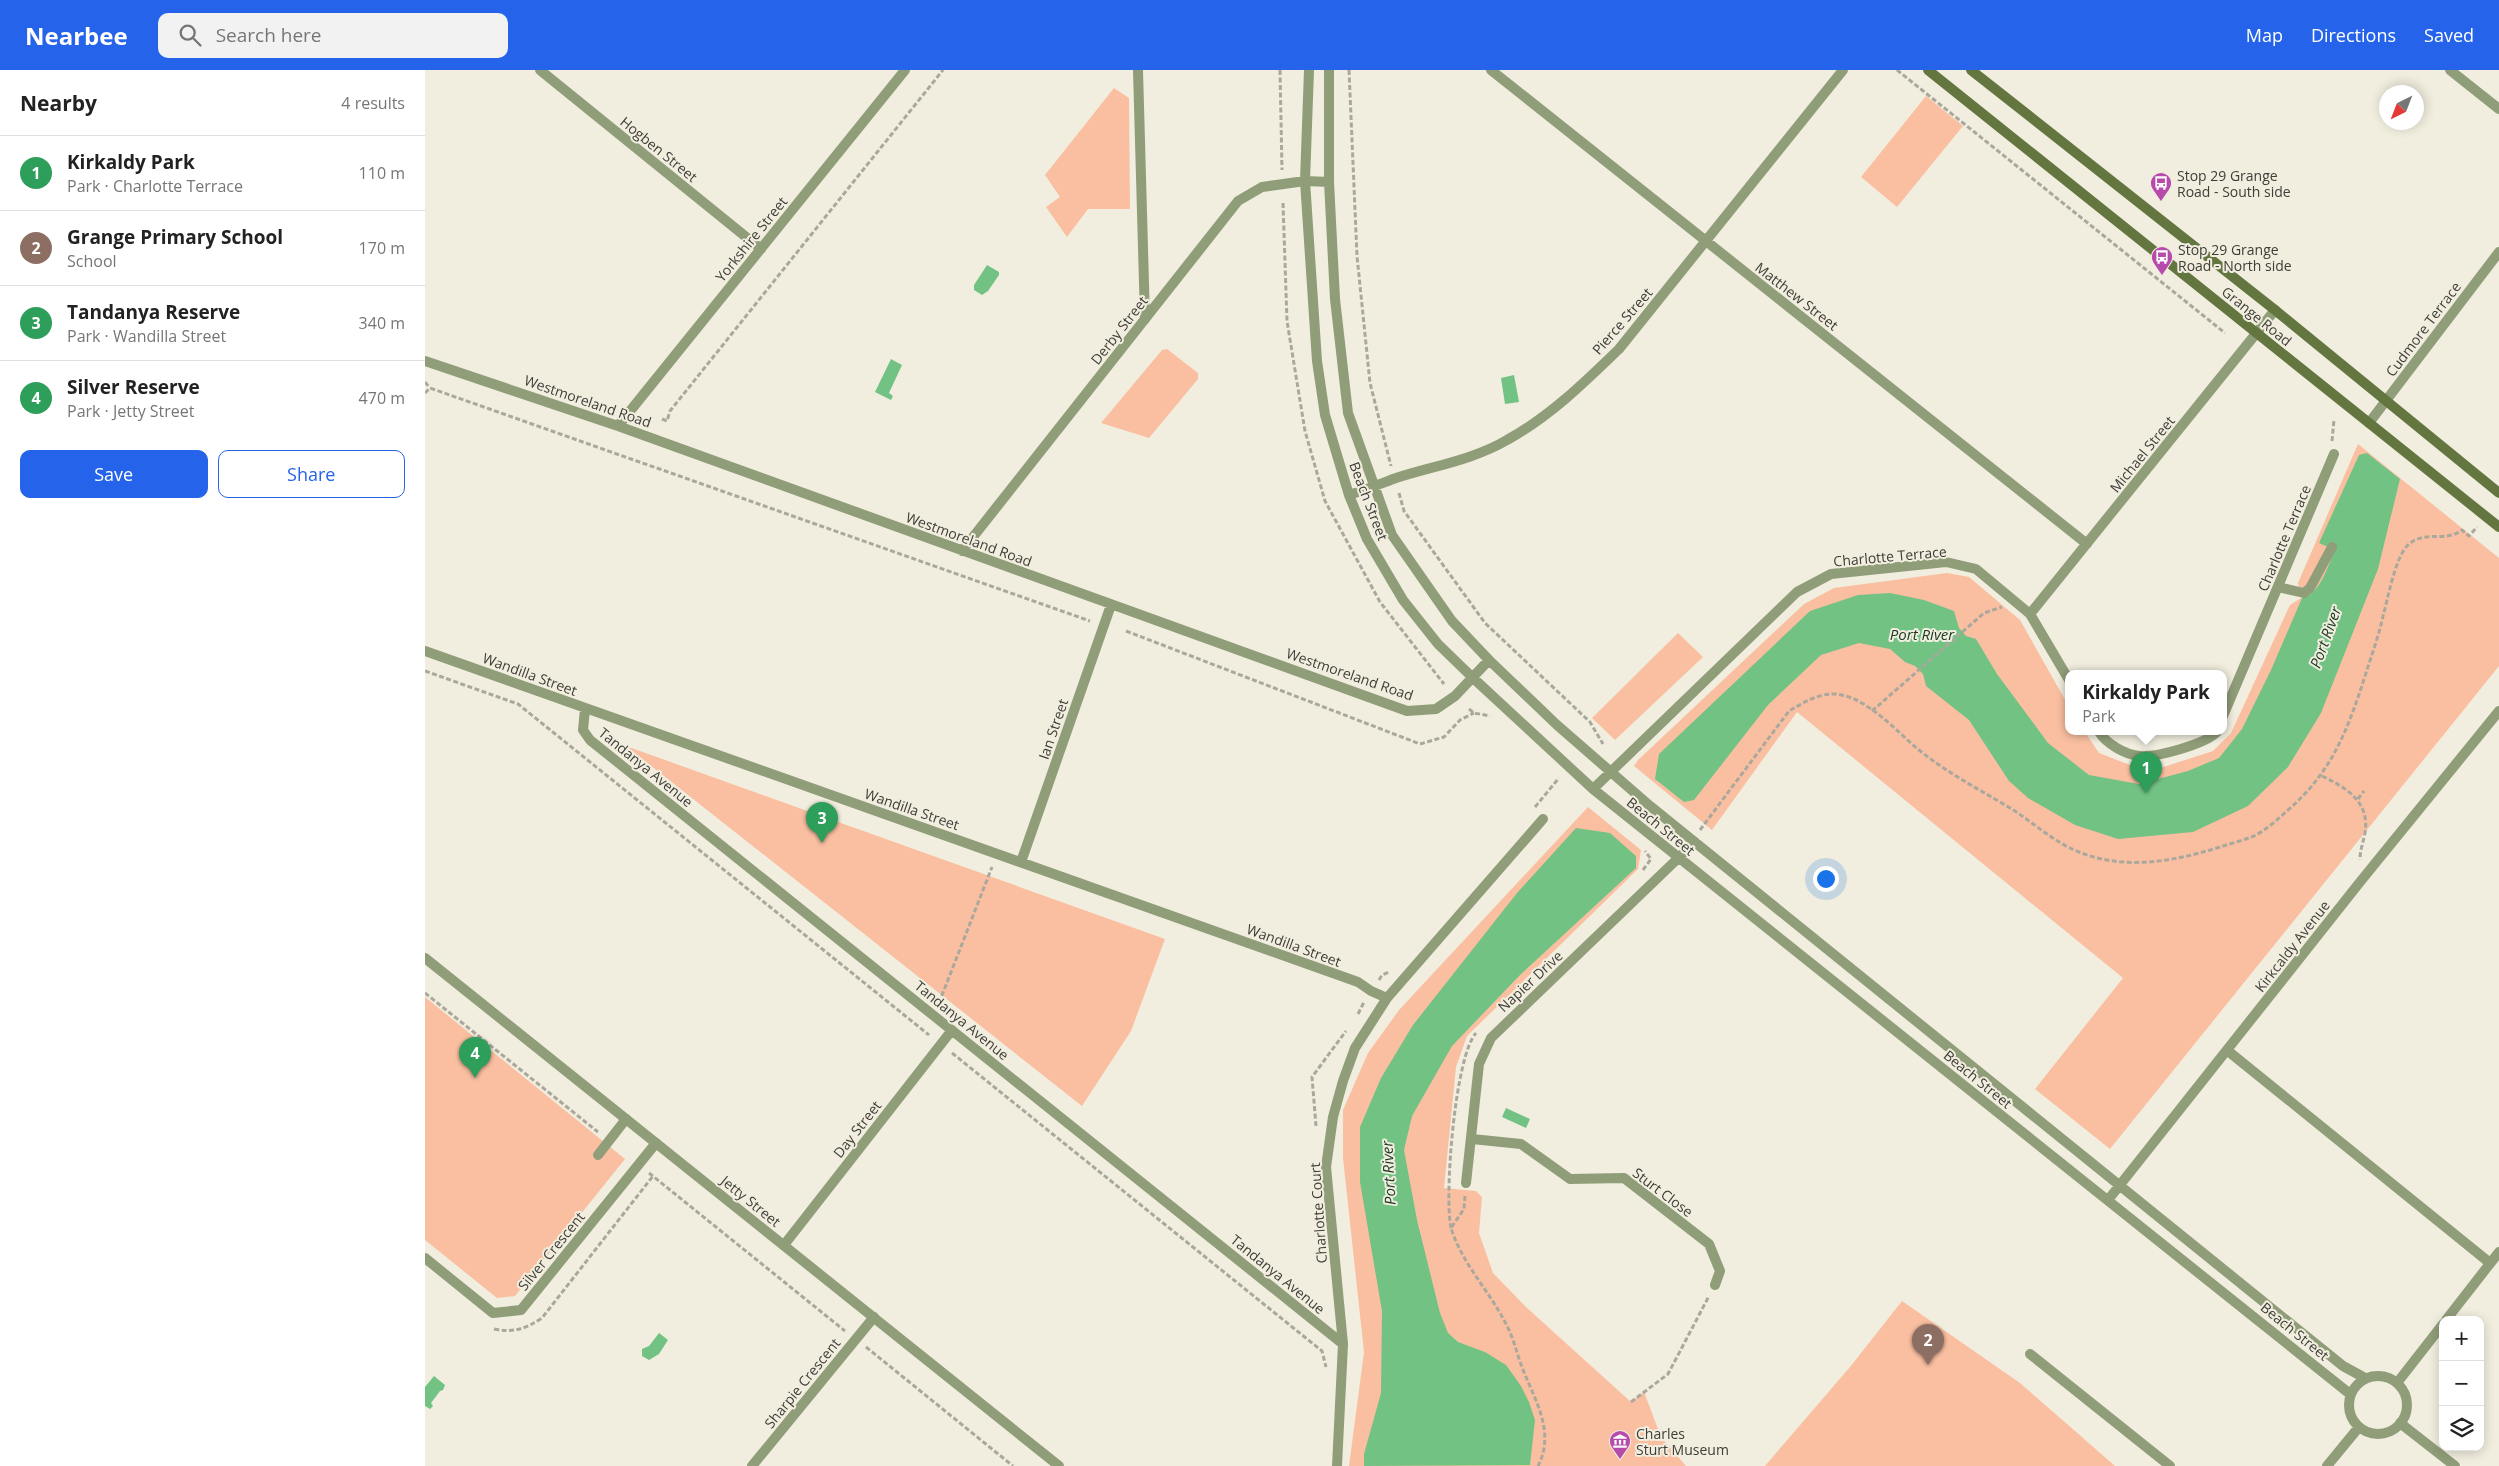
<!DOCTYPE html>
<meta charset="utf-8">
<style>
:root{--surface:#fff;--page:#f2f2f2;--text:#222;--muted:#767676;--line:#e0e0e0;--accent:#2563eb}
body{margin:0;font-family:"Open Sans",sans-serif;background:var(--page);color:var(--text)}
.controls{position:absolute;right:15px;bottom:15px;display:grid;overflow:hidden;border-radius:10px;box-shadow:0 2px 12px #0003}
.controls button{width:45px;height:45px;display:grid;place-items:center;padding:0;border:0;border-bottom:1px solid var(--line);background:var(--surface);color:var(--text);font:25px sans-serif}
.compass{position:absolute;left:1954px;top:15px;width:45px;height:45px;border-radius:50%;background:var(--surface);box-shadow:0 2px 12px #0003;rotate:222deg}
.you{position:absolute;left:1400px;top:808px;width:18px;height:18px;margin:-12px;border:4px solid #fff;border-radius:50%;background:#1a73e8;box-shadow:0 0 0 8px #1a73e833}
.badge{display:grid;place-items:center;width:32px;height:32px;border-radius:50%;background:var(--accent);color:#fff;font-size:16px;font-weight:700}
.pin{position:absolute;translate:-50% -41px;filter:drop-shadow(0 1px 2px #0008)}
.pin::after{content:'';position:absolute;top:26px;width:18px;height:15px;background:inherit;clip-path:polygon(0 0,100% 0,50% 100%)}
.popup{position:absolute;left:1640px;top:600px;width:162px;height:65px;box-sizing:border-box;display:grid;place-content:center;border-radius:10px;background:var(--surface);filter:drop-shadow(0 1px 4px #0005);font-size:16px;white-space:nowrap;color:var(--muted)}
.popup b{font-size:19px;color:var(--text)}
.popup::after{content:'';position:absolute;left:50%;top:100%;margin-left:-10px;border:10px solid transparent;border-top-color:var(--surface)}
.list{margin:0;padding:0;list-style:none}
h2{display:flex;justify-content:space-between;align-items:center;height:65px;margin:0;padding:0 20px;font-size:21px}
h2 small{font-size:16px;font-weight:400;color:var(--muted)}
.list li{display:grid;grid-template-columns:32px 1fr auto;gap:15px;align-items:center;box-sizing:border-box;height:75px;padding:0 20px;border-top:1px solid var(--line)}
.list b{display:block;font-size:19px;white-space:nowrap}
.list p{margin:0;font-size:16px;white-space:nowrap;color:var(--muted)}
.list em{font-size:16px;font-style:normal;color:var(--muted)}
.actions{display:flex;gap:10px;padding:15px 20px}
.actions a{flex:1;padding:11px 0;border:1px solid var(--accent);border-radius:10px;text-align:center;font-size:18px;color:var(--accent)}
.actions .main{background:var(--accent);color:#fff}
.icon{flex:none;width:28px;height:28px;fill:none;stroke:currentColor;stroke-width:2;stroke-linecap:round;stroke-linejoin:round}
.map{position:relative;flex:none;width:2074px;height:1396px;overflow:hidden}
header{display:flex;align-items:center;gap:30px;box-sizing:border-box;height:70px;padding:0 25px;background:var(--accent);color:#fff}
header strong{font-size:24px}
nav{display:flex;gap:28px;margin-inline-start:auto;font-size:18px}
.search{width:350px;height:45px;background:var(--page);display:flex;align-items:center;gap:12px;box-sizing:border-box;padding:0 18px;border-radius:10px;color:var(--muted);font-size:19px}
main{display:flex}
aside{flex:1;background:var(--surface)}
.map>svg:first-child{display:block}
.green{fill:#fabfa1}
.water{fill:#72c284}
.lines{fill:none;stroke-linecap:round;stroke-linejoin:round}
.path{stroke:#aaa89d;stroke-width:3;stroke-dasharray:5 2.5;stroke-linecap:butt}
.service{stroke:#909d79;stroke-width:10}
.minor{stroke:#909d79;stroke-width:10}
.tertiary{stroke:#909d79;stroke-width:10}
.secondary{stroke:#637640;stroke-width:10}
.labels{text-anchor:middle;dominant-baseline:central;stroke-width:4;stroke-linejoin:round;paint-order:stroke}
.street-label{font-size:14px;fill:#3e3d37;stroke:#f1eedf}
.poi-label{font-size:14px;fill:#3e3d37;stroke:#f1eedf;text-anchor:start}
.water-label{font-size:15px;font-style:italic;fill:#183920;stroke:#f1eedf}
</style>
<header>
<strong>Nearbee</strong>
<div class="search"><svg class="icon" aria-label="search" viewBox="0 0 24 24"><circle cx="10" cy="10" r="6"/><path d="M15 15l6 6"/></svg>Search here</div>
<nav><a>Map</a><a>Directions</a><a>Saved</a></nav>
</header>
<main>
<aside>
<h2>Nearby<small>4 results</small></h2>
<ul class="list">
<li><span class="badge" style="background:#2e9e5b">1</span><div><b>Kirkaldy Park</b><p>Park · Charlotte Terrace</p></div><em>110 m</em></li>
<li><span class="badge" style="background:#8d6e63">2</span><div><b>Grange Primary School</b><p>School</p></div><em>170 m</em></li>
<li><span class="badge" style="background:#2e9e5b">3</span><div><b>Tandanya Reserve</b><p>Park · Wandilla Street</p></div><em>340 m</em></li>
<li><span class="badge" style="background:#2e9e5b">4</span><div><b>Silver Reserve</b><p>Park · Jetty Street</p></div><em>470 m</em></li>
</ul>
<div class="actions"><a class="main">Save</a><a>Share</a></div>
</aside>
<div class="map">
<svg width="2074" height="1396" viewBox="0 0 2074 1396">
<rect width="100%" height="100%" fill="#f1eedf"/>
<path class="green" d="M689,18L704,28L705,139H663L642,167L621,137L635,127L620,105Z
M1501,26L1538,56L1472,137L1436,107Z
M742,279L773,303V309L724,368L676,353L737,280Z
M1933,374L2074,488V596L1685,1079L1610,1019L1698,908L1372,642L1287,760L1209,696L1213,690L1379,534L1409,518L1522,503L1544,507L1595,550L1643,635L1644,662H1660L1674,683L1723,702L1788,681L1806,663L1865,535L1876,528L1873,513Z
M1253,563L1278,587L1190,670L1167,648Z
M201,676L740,869L706,961L657,1036Z
M1163,737L1216,780L1213,799L1042,966L1031,997L1019,1118L1051,1121L1057,1127L1054,1163L1068,1203L1101,1237L1206,1332L1219,1322L1236,1367L1261,1396H924L939,1282L918,1088V1040L943,983L974,940Z
M0,927L200,1089L90,1226L72,1228L0,1170Z
M1477,1231L1595,1313L1690,1396H1340L1425,1297Z"/>
<path class="water" d="M562,195L574,202V205L563,221L557,225L549,220V215Z
M466,289L477,295L464,323L468,326L466,330L450,322Z
M1089,305L1094,332L1080,334L1076,308Z
M1942,383L1975,409L1953,499L1896,643L1863,697L1823,736L1768,762L1693,769L1650,755L1603,728L1584,711L1544,650L1501,616L1498,604L1490,596L1480,592L1465,579L1434,573L1396,585L1343,635L1269,730L1259,732L1230,709L1234,684L1385,541L1433,525L1465,523L1499,530L1529,541L1534,558L1541,566L1551,569L1572,604L1623,673L1664,705L1714,714L1763,701L1794,688L1817,659L1846,600L1877,528C1895,525 1903,495 1910,480L1894,473L1934,385Z
M1151,758L1185,763L1211,786V798L1095,905L1027,976L987,1046L979,1080L992,1150L1015,1243L1023,1263L1033,1272L1060,1282L1081,1295L1096,1316L1104,1332L1110,1350L1105,1395L939,1396V1384L956,1323L957,1241L935,1112V1057L956,1008L988,955L1092,823Z
M1081,1038L1105,1049L1101,1058L1077,1047Z
M234,1263L243,1270L234,1284L224,1290L217,1286V1279L224,1276Z
M9,1306L20,1315L18,1320L15,1321L6,1333L8,1336L5,1339L0,1336V1317Z"/>
<g class="lines">
<path class="path" d="M855,0L857,100
M924,0L932,186L945,313L966,396
M1472,0L1800,263
M858,133L862,251L880,361L900,431L955,532L1019,614
M0,312L5,318
M0,323L5,318L665,551
M237,349L242,351L245,341L518,0
M1907,371L1909,350
M974,423L979,441L1060,553L1165,652L1178,674
M701,561L995,674L1019,667L1035,650L1049,643
M0,601L93,634L504,965
M1044,639L1049,643L1065,646
M1447,641L1559,543L1577,537
M1897,706C1922,718 1945,732 1940,763C1938,773 1935,780 1935,790
M1933,729L1939,721
M1110,737L1134,708
M1275,760L1364,641C1378,633 1393,623 1411,624C1442,627 1471,661 1494,680C1521,702 1550,717 1580,735C1605,749 1626,771 1654,782C1700,801 1752,791 1798,776C1808,773 1819,770 1829,766C1841,760 1852,750 1862,741C1908,701 1923,659 1941,603C1947,584 1954,565 1958,546C1963,528 1970,489 1982,476C1998,459 2021,473 2037,460L2044,466L2052,457
M1218,800L1226,789L1220,781
M954,910L957,905L964,902
M0,923L173,1062
M514,933L567,797
M933,944L939,932
M527,983L897,1281L901,1297
M891,1056L887,1007L921,961
M224,1103L420,1261
M1040,1126L1039,1139L1026,1158C1038,1196 1066,1222 1083,1258C1089,1270 1092,1284 1097,1297C1109,1329 1131,1361 1113,1396
M1026,1158C1019,1126 1030,986 1051,963
M69,1259C89,1263 100,1259 117,1248L228,1106
M441,1277L588,1396
M1206,1332L1243,1304L1284,1226"/>
<path class="service" d="M713,0L720,249
M1853,517L1879,523L1885,518L1907,477
M1803,981L2065,1193
M173,1085L201,1049
M1605,1284L1745,1396"/>
<path class="minor" d="M115,0L336,179
M884,0L880,111L892,291L900,345L924,425L942,469L978,530L1013,574L1047,607L1168,719L1925,1324
M904,0V112L910,229L923,343L967,465L1027,551L1064,590L1132,655L1225,736L1918,1296L1940,1308
M1066,0L1662,474
M2025,0L2074,39
M0,291L193,356L982,641L1011,639L1030,626L1064,590
M193,356L480,0
M924,425C940,420 955,414 971,408C1008,396 1048,390 1082,370C1124,347 1159,313 1194,279L1418,0
M537,481L813,131L837,117L880,111L904,112
M1605,544L1850,240
M0,581L933,912L946,921L962,928
M160,639L158,660L165,670L918,1274
M1798,646L1909,384
M1674,662C1682,674 1699,684 1714,686C1731,688 1780,674 1792,662
M1168,719L1372,522L1406,504L1521,492L1551,499L1605,544L1644,610
M596,792L686,535
M1047,1069L1096,1074L1145,1109L1199,1108L1284,1174L1295,1201L1290,1215
M1041,1113L1054,994L1066,968L1270,772
M1683,1130L1935,812L2074,641
M359,1175L527,960
M0,1188L68,1243L96,1240L231,1073
M2021,1250L2074,1182
M1924 1335a29 29 0 1 1 58 0a29 29 0 1 1-58 0Z
M1972,1313L2018,1254
M1975,1353L2030,1396
M327,1396L449,1247
M912,1396L918,1274L901,1097L908,1047L918,1011L930,978L962,928L1118,749
M1902,1396L1934,1357"/>
<path class="tertiary" d="M1944,353L2074,182
M0,888L634,1396"/>
<path class="secondary" d="M1503,0L2074,457
M1546,0L1850,240L2074,423"/>
</g>
<defs>
<g id="bus-pin" transform="scale(1.125)"><path d="M0 17L-7.5 6A9.5 9.5 0 1 1 7.5 6Z" fill="#b64bac" stroke="#f1eedf"/><path d="M-5-6H5V4H4V6H2V4H-2V6H-4V4H-5ZM-3.5-4V0h7V-4ZM-3.5 1.2v1.5H-2V1.2ZM2 1.2v1.5H3.5V1.2Z" fill="#fff"/></g>
<g id="museum-pin" transform="scale(1.125)"><path d="M0 17L-7.5 6A9.5 9.5 0 1 1 7.5 6Z" fill="#b64bac" stroke="#f1eedf"/><path d="M0-6L6-3V-2H-6V-3ZM-5-1h2V3h-2ZM-1-1h2V3h-2ZM3-1h2V3H3ZM-6 4H6V6H-6Z" fill="#fff"/></g>
</defs>
<g fill-rule="evenodd">
<use href="#bus-pin" x="1736" y="113"/>
<use href="#bus-pin" x="1737" y="187"/>
<use href="#museum-pin" x="1195" y="1371"/>
</g>
<g class="labels">
<g class="street-label">
<text transform="translate(234 79) rotate(39)">Hogben Street</text>
<text transform="translate(326 169) rotate(-51)">Yorkshire Street</text>
<text transform="translate(1372 226) rotate(38)">Matthew Street</text>
<text transform="translate(1832 246) rotate(39)">Grange Road</text>
<text transform="translate(1197 251) rotate(-49)">Pierce Street</text>
<text transform="translate(1998 259) rotate(-53)">Cudmore Terrace</text>
<text transform="translate(694 260) rotate(-52)">Derby Street</text>
<text transform="translate(163 331) rotate(19)">Westmoreland Road</text>
<text transform="translate(1717 384) rotate(-51)">Michael Street</text>
<text transform="translate(944 431) rotate(69)">Beach Street</text>
<text transform="translate(1859 468) rotate(-67)">Charlotte Terrace</text>
<text transform="translate(544 469) rotate(20)">Westmoreland Road</text>
<text transform="translate(1465 486) rotate(-5)">Charlotte Terrace</text>
<text transform="translate(105 604) rotate(20)">Wandilla Street</text>
<text transform="translate(925 604) rotate(19)">Westmoreland Road</text>
<text transform="translate(628 659) rotate(-71)">Ian Street</text>
<text transform="translate(221 697) rotate(39)">Tandanya Avenue</text>
<text transform="translate(487 739) rotate(19)">Wandilla Street</text>
<text transform="translate(1236 756) rotate(39)">Beach Street</text>
<text transform="translate(869 875) rotate(20)">Wandilla Street</text>
<text transform="translate(1867 876) rotate(-52)">Kirkcaldy Avenue</text>
<text transform="translate(1105 911) rotate(-43)">Napier Drive</text>
<text transform="translate(537 950) rotate(39)">Tandanya Avenue</text>
<text transform="translate(1553 1009) rotate(39)">Beach Street</text>
<text transform="translate(432 1059) rotate(-52)">Day Street</text>
<text transform="translate(1238 1122) rotate(37)">Sturt Close</text>
<text transform="translate(326 1131) rotate(39)">Jetty Street</text>
<text transform="translate(893 1143) rotate(-94)">Charlotte Court</text>
<text transform="translate(126 1181) rotate(-51)">Silver Crescent</text>
<text transform="translate(853 1204) rotate(39)">Tandanya Avenue</text>
<text transform="translate(1870 1261) rotate(39)">Beach Street</text>
<text transform="translate(377 1313) rotate(-51)">Sharpie Crescent</text>
</g>
<g class="poi-label">
<text x="1752" y="105">Stop 29 Grange<tspan x="1752" dy="16">Road - South side</tspan></text>
<text x="1753" y="179">Stop 29 Grange<tspan x="1753" dy="16">Road - North side</tspan></text>
<text x="1211" y="1363">Charles<tspan x="1211" dy="16">Sturt Museum</tspan></text>
</g>
<g class="water-label">
<text x="1497" y="564">Port River</text>
<text transform="translate(1900 567) rotate(-70)">Port River</text>
<text transform="translate(963 1103) rotate(-93)">Port River</text>
</g>
</g>
</svg>
<div class="controls">
<button>+</button>
<button>−</button>
<button><svg class="icon" aria-label="layers" viewBox="0 0 24 24"><path d="M12 4l9 5-9 5-9-5zM3 14l9 5 9-5"/></svg></button>
</div>
<svg class="compass" viewBox="-18 -18 36 36"><path d="M0-13l5 13h-10z" fill="#e53935"/><path d="M0 13l5-13h-10z" fill="#767676"/></svg>
<div class="you"></div>
<div class="pin badge" style="left:1721px;top:723px;background:#2e9e5b">1</div>
<div class="popup"><b>Kirkaldy Park</b>Park</div>
<div class="pin badge" style="left:1503px;top:1295px;background:#8d6e63">2</div>
<div class="pin badge" style="left:397px;top:773px;background:#2e9e5b">3</div>
<div class="pin badge" style="left:50px;top:1008px;background:#2e9e5b">4</div>
</div>
</main>
